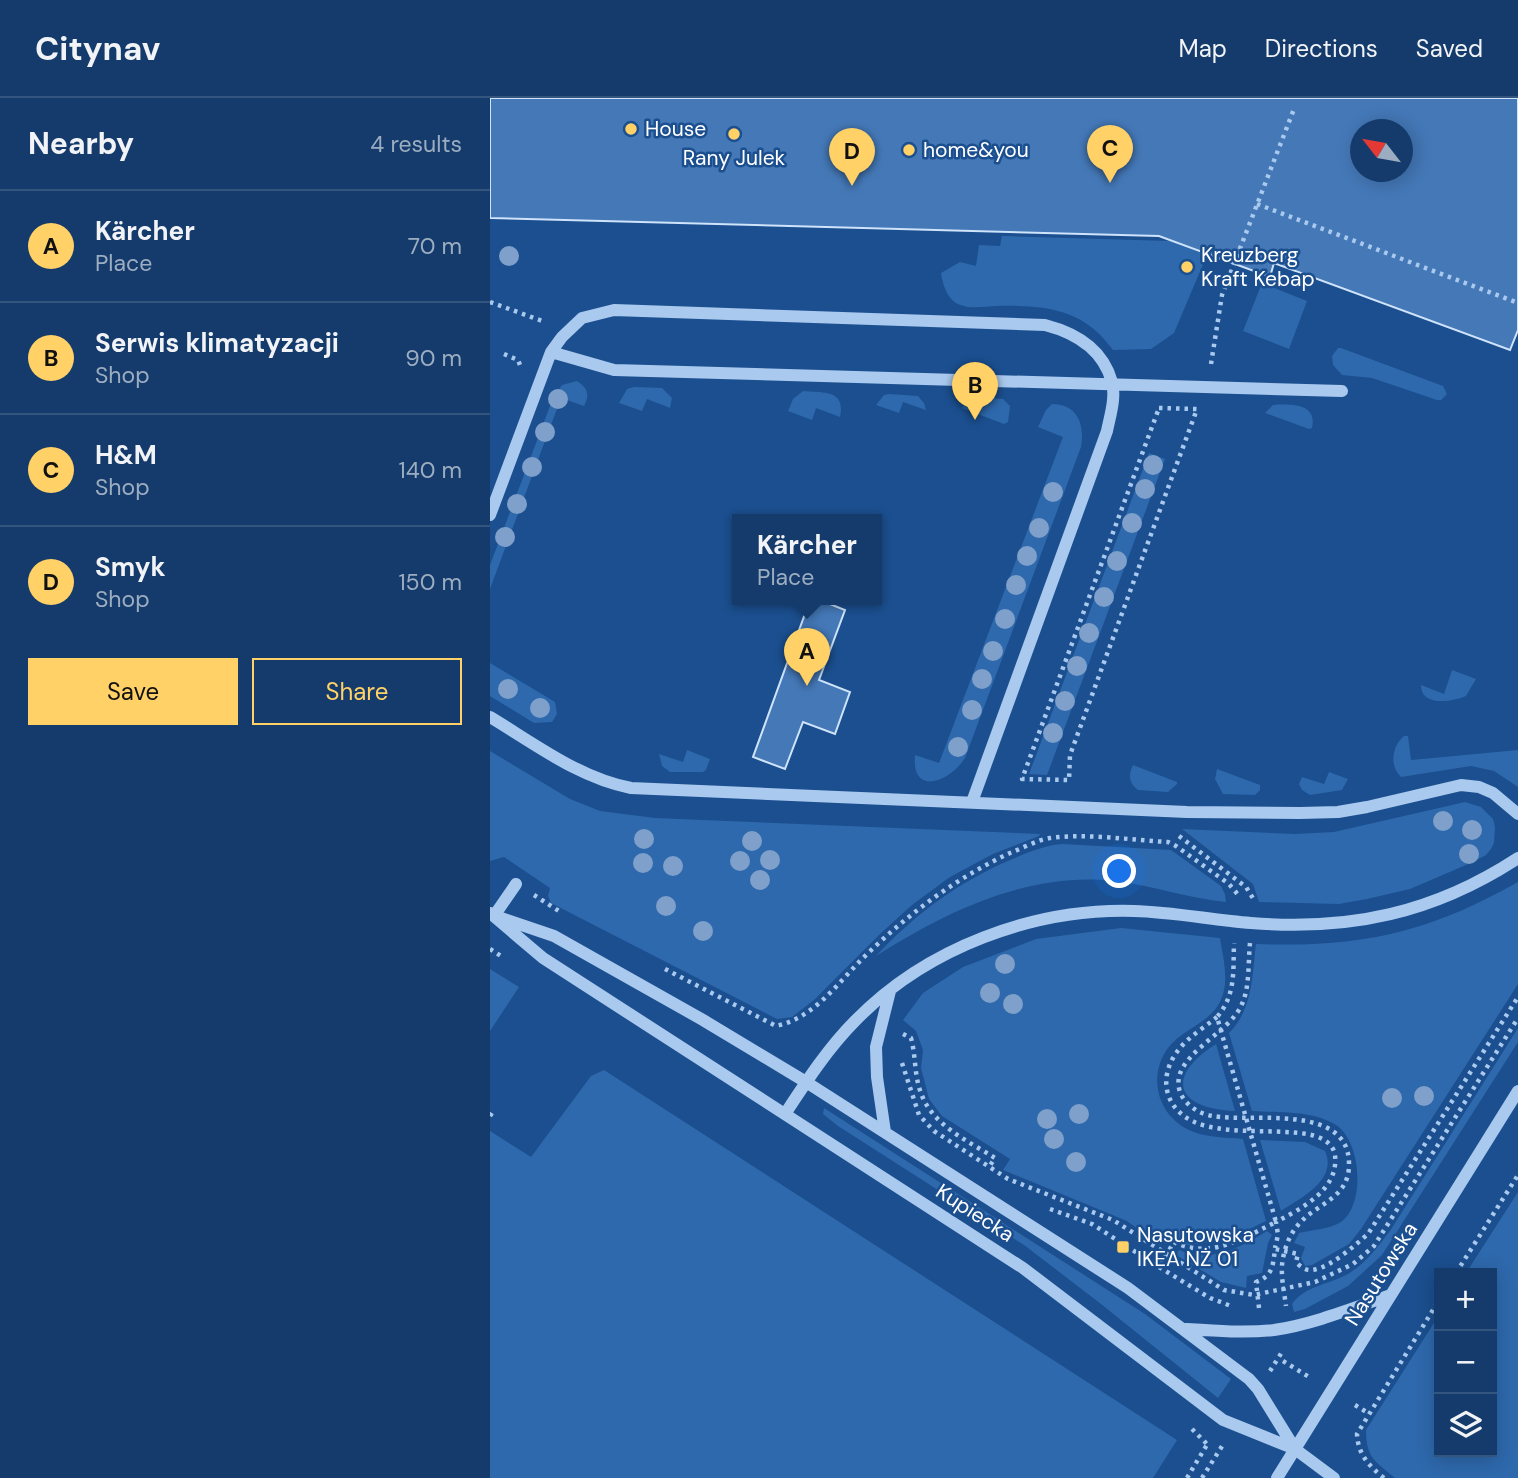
<!DOCTYPE html>
<meta charset="utf-8">
<style>
:root{--surface:#143b6b;--page:#1d4271;--text:#f1f3f6;--muted:#9dadc1;--line:#33557e;--accent:#ffd166}
body{margin:0;font-family:"DM Sans",sans-serif;background:var(--page);color:var(--text)}
.controls{position:absolute;right:21px;bottom:21px;display:grid;overflow:hidden;border-radius:0px;box-shadow:0 4px 18px #0003}
.controls button{width:63px;height:63px;display:grid;place-items:center;padding:0;border:0;border-bottom:2px solid var(--line);background:var(--surface);color:var(--text);font:35px sans-serif}
.compass{position:absolute;left:860px;top:21px;width:63px;height:63px;border-radius:50%;background:var(--surface);box-shadow:0 4px 18px #0003;rotate:301deg}
.you{position:absolute;left:630px;top:774px;width:24px;height:24px;margin:-18px;border:5px solid #fff;border-radius:50%;background:#1a73e8;box-shadow:0 0 0 10px #1a73e833}
.badge{display:grid;place-items:center;width:46px;height:46px;border-radius:50%;background:var(--accent);color:#111;font-size:23px;font-weight:700}
.pin{position:absolute;translate:-50% -58px;filter:drop-shadow(0 2px 4px #0008)}
.pin::after{content:'';position:absolute;top:37px;width:24px;height:21px;background:inherit;clip-path:polygon(0 0,100% 0,50% 100%)}
.popup{position:absolute;left:242px;top:416px;width:150px;height:91px;box-sizing:border-box;display:grid;place-content:center;border-radius:0px;background:var(--surface);filter:drop-shadow(0 2px 5px #0005);font-size:23px;white-space:nowrap;color:var(--muted)}
.popup b{font-size:26px;color:var(--text)}
.popup::after{content:'';position:absolute;left:50%;top:100%;margin-left:-14px;border:14px solid transparent;border-top-color:var(--surface)}
.list{margin:0;padding:0;list-style:none}
h2{display:flex;justify-content:space-between;align-items:center;height:91px;margin:0;padding:0 28px;font-size:30px}
h2 small{font-size:23px;font-weight:400;color:var(--muted)}
.list li{display:grid;grid-template-columns:46px 1fr auto;gap:21px;align-items:center;box-sizing:border-box;height:112px;padding:0 28px;border-top:2px solid var(--line)}
.list b{display:block;font-size:26px;white-space:nowrap}
.list p{margin:0;font-size:23px;white-space:nowrap;color:var(--muted)}
.list em{font-size:23px;font-style:normal;color:var(--muted)}
.actions{display:flex;gap:14px;padding:21px 28px}
.actions a{flex:1;padding:16px 0;border:2px solid var(--accent);border-radius:0px;text-align:center;font-size:24px;color:var(--accent)}
.actions .main{background:var(--accent);color:#111}
.icon{flex:none;width:38px;height:38px;fill:none;stroke:currentColor;stroke-width:2;stroke-linecap:round;stroke-linejoin:round}
.map{position:relative;flex:none;width:1028px;height:1380px;overflow:hidden}
header{display:flex;align-items:center;gap:42px;box-sizing:border-box;height:98px;padding:0 35px;background:var(--surface);border-bottom:2px solid var(--line)}
header strong{font-size:33px}
nav{display:flex;gap:38px;margin-inline-start:auto;font-size:24px}
main{display:flex}
aside{flex:1;background:var(--surface)}
.map>svg:first-child{display:block}
.green{fill:#2e69ad}
.building{fill:#4478b7;stroke:#cfe3fa;stroke-width:2;fill-rule:evenodd}
.lines{fill:none;stroke-linecap:round;stroke-linejoin:round}
.path{stroke:#a9c9ee;stroke-width:4.5;stroke-dasharray:3.5 5;stroke-linecap:butt}
.minor{stroke:#a9c9ee;stroke-width:12}
.tree{fill:#7ea0ca}
.poi-dot{fill:#ffd166;stroke:#1b4f8f;stroke-width:2.5}
.labels{text-anchor:middle;dominant-baseline:central;stroke-width:5;stroke-linejoin:round;paint-order:stroke}
.poi-label{font-size:21px;fill:#fff;stroke:#1b4f8f;text-anchor:start}
.street-label{font-size:21px;fill:#fff;stroke:#1b4f8f}
</style>
<header>
<strong>Citynav</strong>
<nav><a>Map</a><a>Directions</a><a>Saved</a></nav>
</header>
<main>
<aside>
<h2>Nearby<small>4 results</small></h2>
<ul class="list">
<li><span class="badge">A</span><div><b>Kärcher</b><p>Place</p></div><em>70 m</em></li>
<li><span class="badge">B</span><div><b>Serwis klimatyzacji</b><p>Shop</p></div><em>90 m</em></li>
<li><span class="badge">C</span><div><b>H&amp;M</b><p>Shop</p></div><em>140 m</em></li>
<li><span class="badge">D</span><div><b>Smyk</b><p>Shop</p></div><em>150 m</em></li>
</ul>
<div class="actions"><a class="main">Save</a><a>Share</a></div>
</aside>
<div class="map">
<svg width="1028" height="1380" viewBox="0 0 1028 1380">
<rect width="100%" height="100%" fill="#1b4f8f"/>
<path class="green" d="M512,138L680,143L717,157L684,235L661,251L623,252C593,210 555,207 507,208C497,208 483,211 474,208C458,205 453,188 451,175L470,164L486,168L489,147L510,148Z
M772,185L817,203L799,251L753,233Z
M848,250H851L953,288L957,296L951,302H947L882,280L852,277L843,267L842,258Z
M87,283C98,290 100,297 94,308L71,300L0,491V467L63,300L72,287Z
M144,289L172,290L182,300L180,310L157,301L152,313L129,305L137,291Z
M313,293C333,295 356,291 350,319L326,310L322,322L298,313L303,301Z
M399,296L428,298L434,305L436,312L413,304L409,315L386,307L394,297Z
M481,298L513,301L520,308L518,324L514,326L472,310Z
M562,306C588,306 595,327 591,349L475,660C460,684 421,699 425,657L449,665L573,339L548,329L556,312Z
M783,307C800,306 828,305 822,330L819,331L775,315Z
M659,355L675,361L557,677L539,676Z
M0,565L65,604L67,616L62,624L44,625L0,598Z
M962,572L986,581L976,598C962,604 931,609 931,587L954,596Z
M914,638H918L921,662L1028,652V689L1004,673L981,668L911,679C899,668 902,648 914,638Z
M197,652L220,661L216,672L213,674H180L172,668L169,656L193,664Z
M0,653L80,701L110,713L165,720L550,736L549,738L503,756L460,779L422,807L390,836L324,902L302,919L287,921L61,805L58,798L60,790L14,759L0,763Z
M643,667L687,684V686L678,694L648,692C639,685 638,677 643,667Z
M727,671L770,687V692L765,697L733,696L725,681Z
M839,674L858,681L852,692L820,697L812,692L809,686L812,679L834,686Z
M975,704L991,709L1003,721L1005,729L1004,745L1001,751L996,757L983,764L920,791L877,801L849,806L769,804L763,786L692,731L805,736L844,734Z
M573,746L681,752L731,788L735,796L736,804C698,800 663,788 626,783C539,773 457,813 386,858C426,815 471,782 527,759C542,753 556,747 573,746Z
M1028,784V886L871,1131L859,1146L822,1167L815,1168L811,1160L815,1149L804,1145L809,1135C821,1132 841,1131 851,1124C876,1106 871,1043 846,1027C822,1012 789,1015 762,1013L739,935C763,911 762,878 766,846C869,850 938,835 1028,784Z
M631,830L730,840C733,859 739,881 732,899C724,924 693,930 678,950C657,979 668,1017 699,1032C715,1040 735,1039 753,1041L776,1123L739,1141L698,1147L678,1134L670,1147L637,1123L513,1072L520,1061L452,1018L439,1001L431,970L433,952L426,933L413,922L433,895L473,869L546,841Z
M0,871L29,889L0,933Z
M1028,930V944L892,1157L858,1188L815,1211L804,1214L802,1206C815,1187 843,1186 861,1174C878,1163 888,1148 900,1133Z
M726,946L745,1013C686,1011 674,979 726,946Z
M114,972L687,1342L663,1380H0V1033L41,1059L101,978Z
M334,1010L655,1216L741,1281L728,1300L611,1206L534,1147L348,1028L333,1016Z
M770,1042L815,1044L835,1053C848,1082 811,1100 791,1113Z
M1028,1094V1380H905C885,1363 876,1360 876,1332L949,1217V1354H1002V1175H976Z
M777,1133L782,1137L778,1145L772,1175L757,1178L756,1190L731,1184L686,1157L689,1152C719,1166 752,1149 777,1133Z"/>
<path class="building" d="M0,0H1028V232L1020,252L784,165L780,179L669,138L0,120ZM871,32H913V74H871Z
M320,502H330L355,512L329,582L360,594L345,636L313,624L295,671L263,659Z"/>
<g class="lines">
<path class="path" d="M767,106L1028,205
M0,204L55,224
M14,256L28,262L30,267
M721,266L732,197L804,11
M669,310L707,311L580,657L579,682L532,681Z
M689,738L756,789L764,802
M44,797L72,815
M760,845C758,865 760,891 751,908C738,937 678,959 690,994C695,1007 709,1016 723,1018C759,1025 858,1004 859,1065C860,1101 826,1105 808,1127C801,1135 796,1146 794,1156C789,1172 794,1192 796,1208
M0,851L11,858
M175,871L286,928C324,920 347,886 373,860C417,817 464,781 520,755C533,750 547,742 560,740C598,735 639,742 678,744L686,748L739,786L750,799
M727,919C715,929 700,938 690,950C664,981 676,1018 716,1028C749,1036 783,1031 817,1036C829,1038 843,1044 845,1057C849,1092 812,1110 786,1124L788,1137L785,1150
M413,936L421,940C426,958 424,977 431,995C442,1027 478,1043 505,1060L499,1069
M412,965L429,1017L444,1033L518,1081L623,1122L734,1192L764,1197L825,1184L863,1166L884,1148L1028,920
M0,1018L4,1012
M560,1111L602,1126L669,1169L684,1144C720,1162 753,1140 786,1124L727,919C746,897 743,873 744,845
M669,1169L720,1200L741,1208
M966,1175L1028,1077
M769,1210L766,1184C783,1178 783,1167 785,1151L808,1156L806,1164C806,1165 814,1171 815,1171C832,1178 865,1147 878,1136L1028,899
M793,1263L819,1279
M780,1273L792,1254
M865,1307L878,1315
M702,1331L717,1346
M697,1380L718,1345
M712,1380L734,1345
M894,1380C878,1367 868,1356 867,1336L949,1202"/>
<path class="minor" d="M61,254L72,239L92,220L124,212L555,227C586,235 613,251 622,284C626,300 620,318 617,333L482,704
M0,417L61,254L124,272L852,293
M0,619C45,646 89,680 141,690L697,714L810,715L848,714L877,709L971,687L989,689L1003,695L1028,716
M0,815L53,860L533,1170L733,1322L805,1351L844,1380
M4,818L26,786
M11,820L64,838L213,922L316,984L638,1190L759,1281L768,1291L805,1351
M295,1016C316,984 338,950 365,923C436,850 543,810 644,813C683,814 722,822 761,825C860,833 944,815 1028,760
M395,1034L387,979L386,949L400,893
M696,1231C726,1233 755,1235 784,1232C824,1226 863,1210 901,1197
M787,1380L1028,993"/>
</g>
<g class="tree">
<circle cx="19" cy="158" r="10"/>
<circle cx="68" cy="301" r="10"/>
<circle cx="55" cy="334" r="10"/>
<circle cx="663" cy="367" r="10"/>
<circle cx="42" cy="369" r="10"/>
<circle cx="655" cy="391" r="10"/>
<circle cx="563" cy="394" r="10"/>
<circle cx="27" cy="406" r="10"/>
<circle cx="642" cy="425" r="10"/>
<circle cx="549" cy="430" r="10"/>
<circle cx="15" cy="439" r="10"/>
<circle cx="537" cy="458" r="10"/>
<circle cx="627" cy="463" r="10"/>
<circle cx="526" cy="487" r="10"/>
<circle cx="614" cy="499" r="10"/>
<circle cx="515" cy="521" r="10"/>
<circle cx="599" cy="535" r="10"/>
<circle cx="503" cy="553" r="10"/>
<circle cx="587" cy="568" r="10"/>
<circle cx="492" cy="581" r="10"/>
<circle cx="18" cy="591" r="10"/>
<circle cx="575" cy="603" r="10"/>
<circle cx="50" cy="610" r="10"/>
<circle cx="482" cy="612" r="10"/>
<circle cx="563" cy="635" r="10"/>
<circle cx="468" cy="649" r="10"/>
<circle cx="953" cy="723" r="10"/>
<circle cx="982" cy="732" r="10"/>
<circle cx="154" cy="741" r="10"/>
<circle cx="262" cy="743" r="10"/>
<circle cx="979" cy="756" r="10"/>
<circle cx="280" cy="762" r="10"/>
<circle cx="250" cy="763" r="10"/>
<circle cx="153" cy="765" r="10"/>
<circle cx="183" cy="768" r="10"/>
<circle cx="270" cy="782" r="10"/>
<circle cx="176" cy="808" r="10"/>
<circle cx="213" cy="833" r="10"/>
<circle cx="515" cy="866" r="10"/>
<circle cx="500" cy="895" r="10"/>
<circle cx="523" cy="906" r="10"/>
<circle cx="934" cy="998" r="10"/>
<circle cx="902" cy="1000" r="10"/>
<circle cx="589" cy="1016" r="10"/>
<circle cx="557" cy="1021" r="10"/>
<circle cx="564" cy="1041" r="10"/>
<circle cx="586" cy="1064" r="10"/>
</g>
<g class="poi-dot">
<circle cx="141" cy="31" r="7"/>
<circle cx="244" cy="36" r="7"/>
<circle cx="419" cy="52" r="7"/>
<circle cx="697" cy="169" r="7"/>
<rect x="626" y="1142" width="14" height="14" rx="3.5"/>
</g>
<g class="labels">
<g class="poi-label">
<text x="155" y="31">House</text>
<text x="433" y="52">home&amp;you</text>
<text x="244" y="60" text-anchor="middle">Rany Julek</text>
<text x="711" y="157">Kreuzberg<tspan x="711" dy="24">Kraft Kebap</tspan></text>
<text x="647" y="1137">Nasutowska<tspan x="647" dy="24">IKEA NŻ 01</tspan></text>
</g>
<g class="street-label">
<text transform="translate(485 1115) rotate(33)">Kupiecka</text>
<text transform="translate(891 1176) rotate(-58)">Nasutowska</text>
</g>
</g>
</svg>
<div class="controls">
<button>+</button>
<button>−</button>
<button><svg class="icon" aria-label="layers" viewBox="0 0 24 24"><path d="M12 4l9 5-9 5-9-5zM3 14l9 5 9-5"/></svg></button>
</div>
<svg class="compass" viewBox="-18 -18 36 36"><path d="M0-13l5 13h-10z" fill="#e53935"/><path d="M0 13l5-13h-10z" fill="#9dadc1"/></svg>
<div class="you"></div>
<div class="pin badge" style="left:317px;top:588px">A</div>
<div class="popup"><b>Kärcher</b>Place</div>
<div class="pin badge" style="left:485px;top:322px">B</div>
<div class="pin badge" style="left:620px;top:85px">C</div>
<div class="pin badge" style="left:362px;top:88px">D</div>
</div>
</main>
